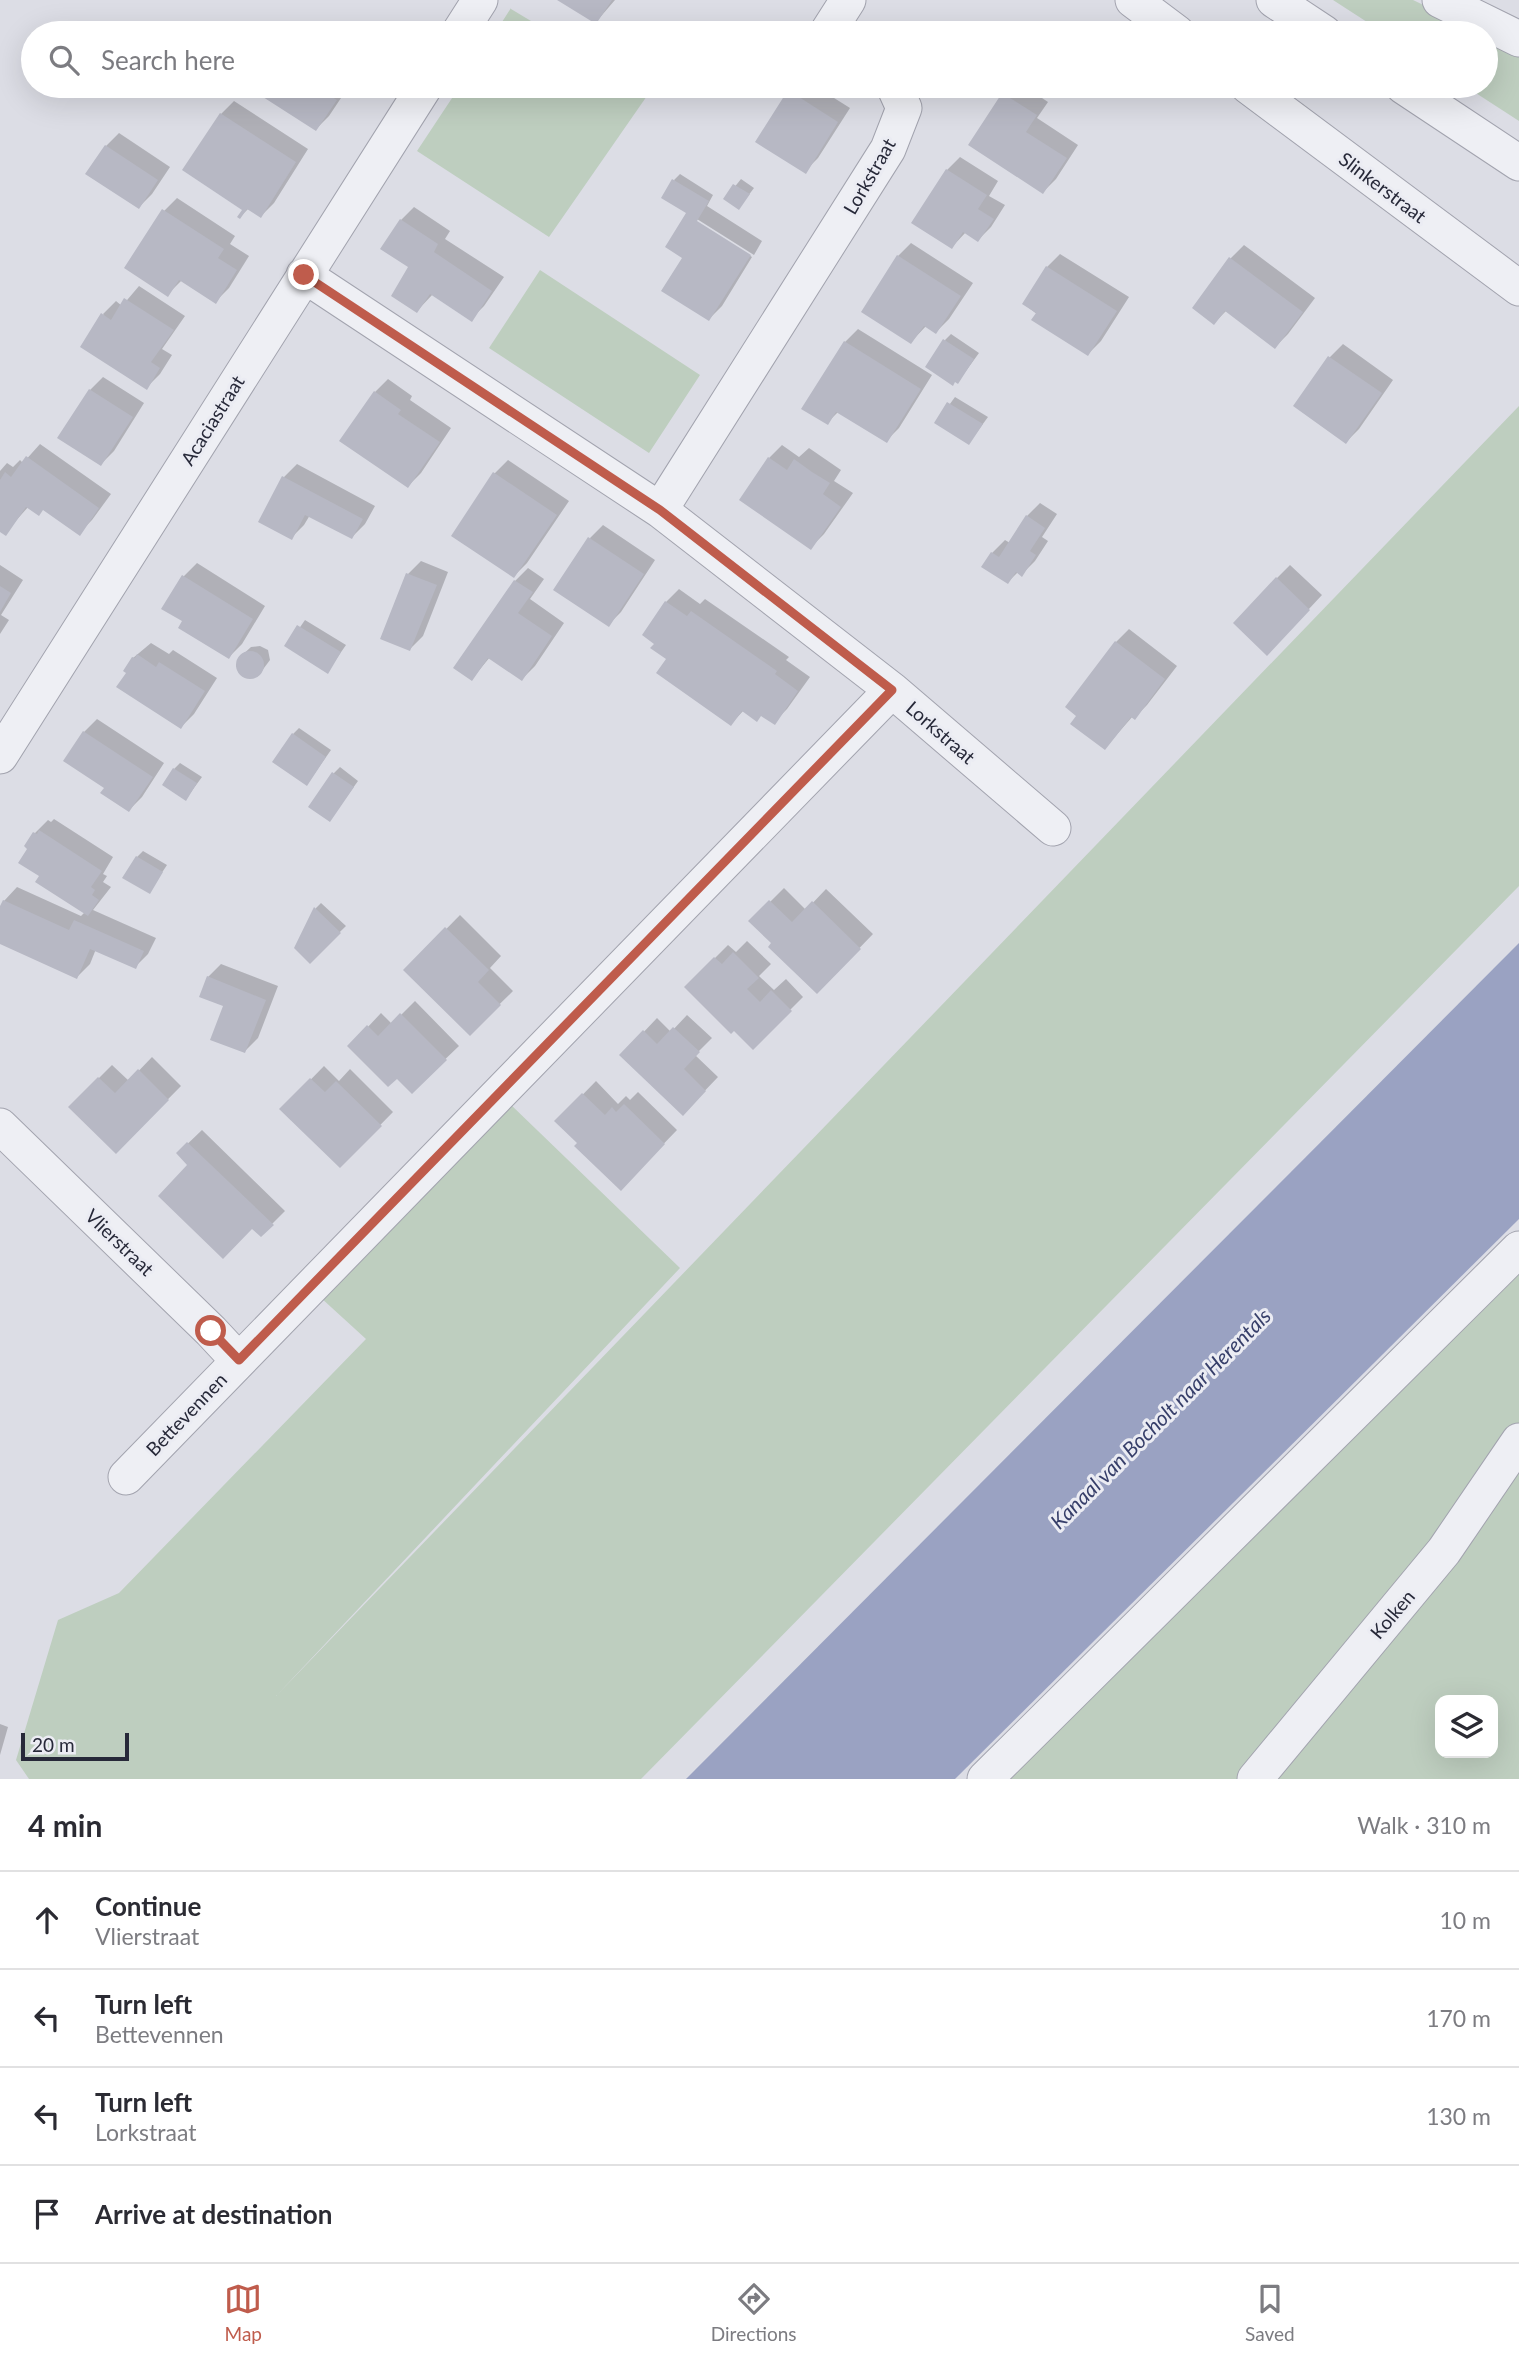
<!DOCTYPE html>
<meta charset="utf-8">
<style>
:root{--surface:#fff;--page:#f7f7f7;--text:#2b2b33;--muted:#7c7c81;--line:#e1e1e2;--accent:#bf5c4c}
body{margin:0;font-family:Lato,sans-serif;background:var(--page);color:var(--text)}
.controls{position:absolute;right:21px;bottom:21px;display:grid;overflow:hidden;border-radius:14px;box-shadow:0 7px 28px #0002}
.controls button{width:63px;height:63px;display:grid;place-items:center;padding:0;border:0;border-bottom:2px solid var(--line);background:var(--surface);color:var(--text);font:35px sans-serif}
.scale{position:absolute;left:21px;bottom:18px;width:108px;box-sizing:border-box;padding-left:7px;border:4px solid #272939;border-top:0;font-size:19px;line-height:24px;white-space:nowrap;color:#272939;-webkit-text-stroke:5px #ebecf3;paint-order:stroke}
.stop{position:absolute;width:21px;height:21px;margin:-16px;border:5px solid #bf5c4c;border-radius:50%;background:#fff}
.stop.end{background:#bf5c4c;border-color:#fff;box-shadow:0 2px 7px #0008}
.list{margin:0;padding:0;list-style:none}
h2{display:flex;justify-content:space-between;align-items:center;height:91px;margin:0;padding:0 28px;font-size:30px}
h2 small{font-size:23px;font-weight:400;color:var(--muted)}
.list li{display:grid;grid-template-columns:46px 1fr auto;gap:21px;align-items:center;box-sizing:border-box;height:98px;padding:0 28px;border-top:2px solid var(--line)}
.list b{display:block;font-size:26px;white-space:nowrap}
.list p{margin:0;font-size:23px;white-space:nowrap;color:var(--muted)}
.list em{font-size:23px;font-style:normal;color:var(--muted)}
.icon{flex:none;width:38px;height:38px;fill:none;stroke:currentColor;stroke-width:2;stroke-linecap:round;stroke-linejoin:round}
.map{position:relative;flex:none;width:1519px;height:1779px;overflow:hidden}
.search{position:absolute;background:var(--surface);box-shadow:0 7px 28px #0002;left:21px;right:21px;top:21px;height:77px;display:flex;align-items:center;gap:18px;box-sizing:border-box;padding:0 24px;border-radius:38px;color:var(--muted);font-size:26px}
.sheet{height:483px;background:var(--surface)}
nav{display:flex;justify-content:space-around;align-items:center;box-sizing:border-box;height:98px;border-top:2px solid var(--line);background:var(--surface);font-size:19px;color:var(--muted)}
nav a{display:grid;justify-items:center;gap:4px}
nav .on{color:var(--accent)}
.map>svg:first-child{display:block}
.green{fill:#becebf;fill-rule:evenodd}
.water{fill:#9aa2c2}
.shadow{fill:#0003}
.building{fill:#b7b8c4}
.lines{fill:none;stroke-linecap:round;stroke-linejoin:round}
.minor-casing{stroke:#a2a3ae;stroke-width:37}
.minor{stroke:#eeeff4;stroke-width:35}
.route{stroke:#bf5c4c;stroke-width:9}
.labels{text-anchor:middle;dominant-baseline:central;stroke-width:6;stroke-linejoin:round;paint-order:stroke}
.street-label{font-size:19px;fill:#272939;stroke:#ebecf3}
.water-label{font-size:21px;font-style:italic;fill:#363e69;stroke:#ebecf3}
</style>
<div class="map">
<svg width="1519" height="1779" viewBox="0 0 1519 1779">
<rect width="100%" height="100%" fill="#dcdde5"/>
<path class="green" d="M1333,0H1413L1482,33H1384Z
M511,8V9L551,33H495Z
M1486,35L1519,51V121L1465,86H1486Z
M460,86H637L649,93L549,237L417,151Z
M540,270L700,375L649,453L489,348Z
M1519,406V886L641,1779H29L16,1760L58,1620L119,1593L366,1339L320,1297L509,1103L680,1268L276,1696Z
M1519,1266V1424L1474,1498L1242,1779H1002Z
M1519,1466V1779H1273ZM1440,1700H1493V1753H1440Z"/>
<path class="water" d="M1519,943V1219L955,1779H686Z"/>
<path class="shadow" d="M560,0H615L596,22Z
M305,23L320,33H295Z
M249,86H349L329,116L316,129Z
M794,86H815L850,108L818,158L805,171L789,91Z
M1012,86H1024L1048,102L1037,118L1078,145L1056,179L1043,192L1003,94Z
M234,101L308,149L274,203L261,216L249,208L240,217L245,210L221,114Z
M119,133L170,167L152,194L139,207L106,146Z
M960,157L998,181L989,196L1005,205L991,227L978,240L966,232L952,247L947,170Z
M680,174L713,195L707,206L762,241L754,255L689,214L674,180Z
M741,179L754,188L739,208L725,199Z
M177,198L235,236L230,244L249,256L229,288L216,301L182,280L168,294L164,211Z
M414,207L450,231L445,239L504,277L484,306L471,319L433,294L417,311L401,220Z
M688,217L752,257L722,306L709,319L684,257Z
M911,243L973,283L949,319L936,332L927,325L911,342L898,256Z
M1244,245L1315,298L1288,334L1275,347L1227,310L1214,323L1194,308L1231,258Z
M1060,254L1129,297L1101,341L1088,354L1024,304L1047,267Z
M139,286L185,316L162,349L172,355L160,374L147,387L103,314L116,301L122,306Z
M858,329L932,375L899,428L886,441L839,411L827,423L845,342Z
M951,334L979,353L958,382L945,340Z
M1343,344L1393,380L1359,429L1346,442L1295,406L1330,357Z
M103,377L144,403L114,451L101,464L90,390Z
M388,379L412,396L410,400L451,428L421,473L408,486L375,392Z
M955,397L988,417L969,443L936,423Z
M40,444L111,494L92,520L79,533L44,508L29,506L5,533L0,529V471L7,463L13,467L20,460L23,463Z
M782,445L799,457L809,448L841,470L834,481L853,493L824,534L811,547L769,458Z
M508,460L569,501L527,563L514,576L453,535L495,473Z
M297,464L375,506L365,524L352,537L310,515L304,525L291,538L284,477Z
M1040,503L1057,514L1042,537L1048,541L1035,561L1022,574L1018,572L1008,582L984,566L992,553L1005,540L1010,543L1027,516Z
M603,525L655,560L621,612L608,625L590,538Z
M421,561L448,572L423,636L410,649L408,574Z
M197,563L265,606L242,644L229,657L184,621V576Z
M0,565L23,580L1,615L9,620L0,634Z
M1290,565L1322,595L1280,640L1277,578Z
M528,568L544,579L530,599L564,623L535,666L522,679L490,657L472,679L515,581Z
M679,589L700,604L705,599L789,657L786,660L810,677L787,709L774,722L762,714L744,710L731,724L656,643L666,602Z
M305,620L346,645L328,671L287,646Z
M1129,629L1177,666L1147,705L1135,717L1133,716L1105,748L1116,642Z
M151,643L169,654L173,650L217,678L194,714L181,727L128,672L133,658Z
M260,646L268,650L270,660L258,676L249,678L241,672L236,666L239,658L251,647Z
M97,719L164,763L142,797L129,810L106,787L84,732Z
M299,728L331,750L312,777L293,734Z
M180,763L202,777L191,792L174,769Z
M340,767L358,781L330,820L334,773Z
M54,819L113,857L103,874L107,876L103,882L111,887L93,910L156,938L148,954L135,967L96,949L90,964L77,977L0,942V910L4,901L17,887L81,916L85,912L41,876L30,849L26,846L35,833L48,820L51,822Z
M143,851L167,865L149,892L137,857Z
M784,888L806,910L826,889L873,934L817,992L774,943L751,921Z
M321,903L346,926L310,961L296,948L316,908Z
M460,915L501,956L490,968L513,991L470,1033L406,970Z
M747,941L771,964L759,976L774,990L786,979L803,997L753,1047L686,987L728,945L736,952Z
M221,964L278,986L258,1038L245,1051L225,1005L208,977Z
M415,1001L459,1046L412,1091L397,1076L350,1046L381,1013L392,1024Z
M687,1015L712,1038L695,1055L718,1077L696,1100L622,1055L657,1018L671,1032Z
M152,1057L181,1086L116,1152L70,1107L112,1065L129,1081Z
M324,1066L339,1081L350,1069L393,1112L340,1166L282,1109Z
M596,1081L618,1104L626,1096L630,1100L638,1092L677,1130L621,1188L557,1121Z
M202,1130L285,1211L261,1235L178,1153Z
M0,1724L8,1727L0,1755Z"/>
<path class="building" d="M557,0H612L596,24Z
M246,86H336L339,87L332,97L337,100L316,131Z
M788,90L838,122L806,174L755,142Z
M1002,93L1037,115L1026,132L1067,158L1043,194L968,145Z
M220,113L296,162L261,218L247,209L240,219L237,217L242,210L182,170Z
M105,145L158,180L139,209L85,174Z
M946,169L987,195L978,209L994,219L978,242L963,232L952,249L911,223Z
M672,179L709,201L697,221L751,255L709,321L661,291L682,258L665,247L686,213L661,198Z
M733,184L750,194L739,210L723,199Z
M162,209L224,249L218,258L237,270L216,304L179,280L168,297L124,268Z
M400,219L438,244L434,252L492,291L472,322L430,294L417,313L391,296L408,267L380,249Z
M897,255L961,296L936,334L924,326L911,344L861,312Z
M1229,257L1303,312L1275,349L1225,311L1214,325L1192,308Z
M1046,266L1117,311L1088,356L1031,320L1036,313L1022,304Z
M124,298L174,330L151,362L160,368L147,390L80,347L101,313L111,320Z
M943,339L974,359L958,384L955,382L953,386L925,367Z
M844,341L921,389L887,443L836,412L828,425L801,409Z
M1328,356L1382,393L1346,444L1293,406Z
M89,389L133,417L101,466L57,438Z
M374,391L401,410L398,414L440,442L408,488L339,441Z
M947,402L983,424L969,445L934,423Z
M26,456L99,508L80,536L43,510L39,516L26,507L6,536L0,532V480L5,472L11,477Z
M768,457L787,470L794,459L812,472L830,483L823,494L841,507L811,550L739,500Z
M493,472L557,515L514,578L451,536Z
M282,476L363,519L352,539L305,515L292,540L258,522Z
M1026,515L1045,528L1030,551L1036,555L1022,577L1016,572L1008,584L981,567L991,552L999,557Z
M588,537L644,574L609,627L553,590Z
M406,573L437,585L410,651L380,639Z
M182,575L253,619L229,659L178,628L182,621L161,609Z
M1276,577L1310,610L1267,656L1233,623Z
M514,580L533,592L518,613L552,636L522,681L488,658L472,681L453,668Z
M0,586L11,593L0,612Z
M665,601L687,616L691,611L777,671L775,674L798,691L775,725L761,716L757,722L742,711L731,726L656,673L666,659L650,648L654,644L642,635Z
M297,625L341,652L328,674L284,646Z
M1115,641L1165,679L1135,720L1131,717L1105,750L1070,724L1076,716L1065,707Z
M236 665a14 14 0 1 1 28 0a14 14 0 1 1-28 0Z
M137,654L156,667L159,662L205,691L181,729L116,687L126,673L123,671L132,657L135,658Z
M83,731L153,777L129,812L100,793L104,788L63,761Z
M292,733L326,757L307,786L272,762Z
M173,768L197,783L186,801L162,785Z
M332,772L354,787L330,822L308,807Z
M39,830L102,871L91,887L95,890L92,895L99,900L88,916L35,882L39,876L18,863L27,849L24,846L33,832L37,834Z
M136,856L163,872L150,894L122,878Z
M3,900L69,930L74,920L144,951L136,969L90,949L77,979L0,944V906Z
M769,900L792,922L812,901L861,949L817,994L768,947L771,943L748,921Z
M314,907L341,933L310,964L294,948Z
M445,927L489,970L478,982L501,1005L470,1036L403,970Z
M733,952L759,978L747,989L760,1002L771,990L792,1011L753,1050L734,1031L731,1034L684,987L714,957L722,964Z
M207,976L266,1000L245,1053L210,1040L223,1006L199,997Z
M400,1013L447,1060L412,1094L397,1079L388,1087L347,1046L367,1025L378,1036Z
M673,1027L700,1052L684,1069L706,1091L683,1116L619,1055L643,1030L657,1044Z
M138,1069L169,1100L116,1154L68,1107L98,1077L115,1093Z
M310,1078L325,1092L336,1081L382,1126L340,1168L279,1109Z
M582,1093L605,1115L612,1107L616,1112L624,1104L665,1144L621,1191L574,1146L577,1143L554,1121Z
M187,1142L274,1225L261,1237L252,1229L223,1259L158,1196L187,1165L176,1153Z"/>
<g class="lines">
<g class="minor-casing">
<path id="minor" d="M1133,0L1177,33
M1274,0L1324,33
M1440,0L1519,39
M459,33L480,0
M827,33L848,0
M1248,86L1519,288
M1403,86L1519,163
M304,275L660,510L892,690L1053,828
M660,510L888,149L904,108L894,86
M0,756L425,86
M0,1126L211,1331L238,1360
M126,1477L892,690
M985,1779L1519,1249
M1255,1779L1444,1551L1519,1441"/>
</g>
<use href="#minor" class="minor"/>
</g>
<g class="lines">
<path class="route" d="M211,1331L239,1360L892,690L660,510L304,275"/>
</g>
<g class="labels">
<g class="street-label">
<text transform="translate(869 176) rotate(-60)">Lorkstraat</text>
<text transform="translate(1383 187) rotate(37)">Slinkerstraat</text>
<text transform="translate(212 420) rotate(-58)">Acaciastraat</text>
<text transform="translate(941 732) rotate(41)">Lorkstraat</text>
<text transform="translate(120 1242) rotate(44)">Vlierstraat</text>
<text transform="translate(186 1414) rotate(-46)">Bettevennen</text>
<text transform="translate(1392 1614) rotate(-50)">Kolken</text>
</g>
<g class="water-label">
<text transform="translate(1160 1418) rotate(-45)">Kanaal van Bocholt naar Herentals</text>
</g>
</g>
</svg>
<div class="controls">
<button><svg class="icon" aria-label="layers" viewBox="0 0 24 24"><path d="M12 4l9 5-9 5-9-5zM3 14l9 5 9-5"/></svg></button>
</div>
<div class="scale">20 m</div>
<div class="stop" style="left:211px;top:1331px"></div>
<div class="stop end" style="left:304px;top:275px"></div>
<div class="search"><svg class="icon" aria-label="search" viewBox="0 0 24 24"><circle cx="10" cy="10" r="6"/><path d="M15 15l6 6"/></svg>Search here</div>
</div>
<section class="sheet">
<h2>4 min<small>Walk · 310 m</small></h2>
<ul class="list">
<li><svg class="icon" aria-label="ahead" viewBox="0 0 24 24"><path d="M12 20V5M6 11l6-6 6 6"/></svg><div><b>Continue</b><p>Vlierstraat</p></div><em>10 m</em></li>
<li><svg class="icon" aria-label="left" viewBox="0 0 24 24"><path d="M17 20v-9H6M10 6l-5 5 5 5"/></svg><div><b>Turn left</b><p>Bettevennen</p></div><em>170 m</em></li>
<li><svg class="icon" aria-label="left" viewBox="0 0 24 24"><path d="M17 20v-9H6M10 6l-5 5 5 5"/></svg><div><b>Turn left</b><p>Lorkstraat</p></div><em>130 m</em></li>
<li><svg class="icon" aria-label="arrive" viewBox="0 0 24 24"><path d="M6 21V4h12l-3 4 3 4H6"/></svg><div><b>Arrive at destination</b></div></li>
</ul>
</section>
<nav>
<a class="on"><svg class="icon" aria-label="map" viewBox="0 0 24 24"><path d="M3 6l6-2 6 2 6-2v14l-6 2-6-2-6 2zM9 4v14M15 6v14"/></svg>Map</a>
<a><svg class="icon" aria-label="directions" viewBox="0 0 24 24"><path d="M12 3l9 9-9 9-9-9zM9 14v-3h6M13 9l2 2-2 2"/></svg>Directions</a>
<a><svg class="icon" aria-label="saved" viewBox="0 0 24 24"><path d="M7 4h10v16l-5-4-5 4z"/></svg>Saved</a>
</nav>
